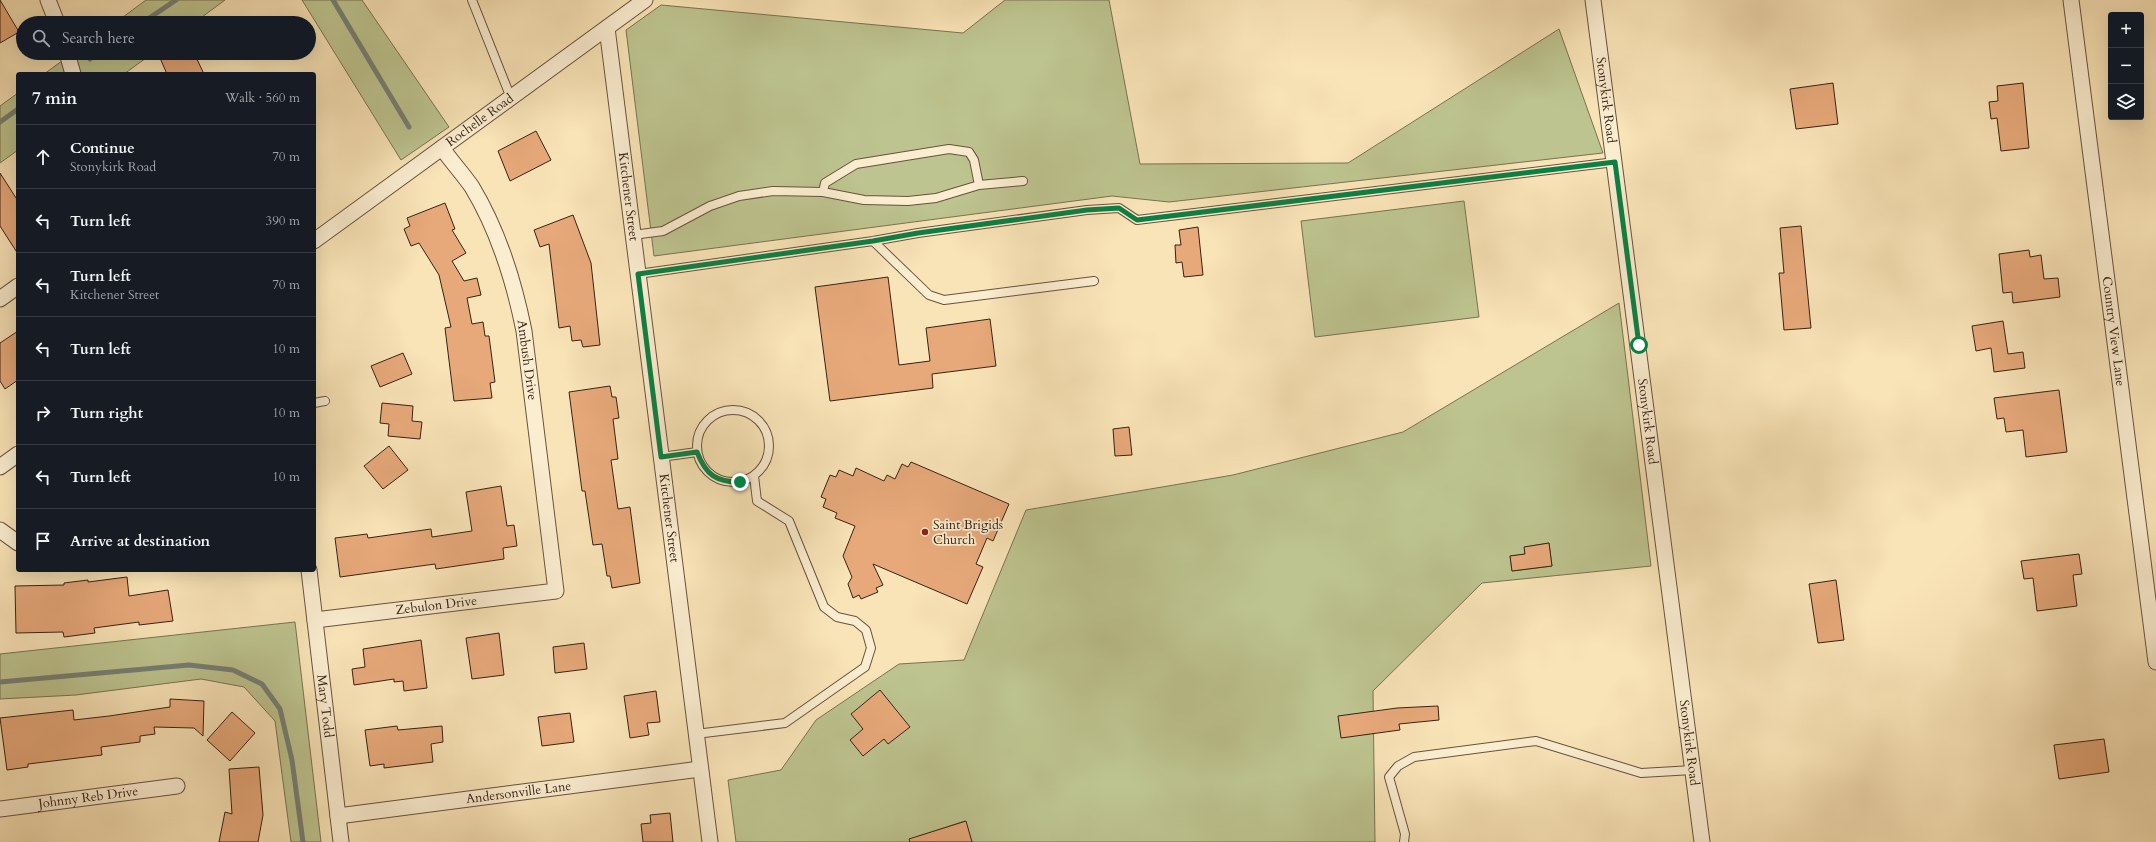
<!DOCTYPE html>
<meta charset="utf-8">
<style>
:root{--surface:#171b24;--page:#242831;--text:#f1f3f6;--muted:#9ea1a6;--line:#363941}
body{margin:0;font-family:Cardo,serif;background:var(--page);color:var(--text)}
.controls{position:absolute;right:12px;top:12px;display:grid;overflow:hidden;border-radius:4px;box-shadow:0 4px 16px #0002}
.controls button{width:36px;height:36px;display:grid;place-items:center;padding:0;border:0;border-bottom:1px solid var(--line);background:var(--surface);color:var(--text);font:20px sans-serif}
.stop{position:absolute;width:12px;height:12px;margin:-9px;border:3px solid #0b8043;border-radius:50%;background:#fff}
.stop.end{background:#0b8043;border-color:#fff;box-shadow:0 1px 4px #0008}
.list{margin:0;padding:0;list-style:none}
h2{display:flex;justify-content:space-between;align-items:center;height:52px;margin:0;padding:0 16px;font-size:17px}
h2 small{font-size:13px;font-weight:400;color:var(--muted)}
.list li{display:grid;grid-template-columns:26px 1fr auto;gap:12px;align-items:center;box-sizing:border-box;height:64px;padding:0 16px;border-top:1px solid var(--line)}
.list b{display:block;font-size:15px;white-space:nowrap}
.list p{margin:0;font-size:13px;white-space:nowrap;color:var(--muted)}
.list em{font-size:13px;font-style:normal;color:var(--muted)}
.icon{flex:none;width:22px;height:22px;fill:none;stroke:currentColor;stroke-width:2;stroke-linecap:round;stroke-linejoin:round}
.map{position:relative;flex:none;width:2156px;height:842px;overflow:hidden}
.search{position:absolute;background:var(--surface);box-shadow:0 4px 16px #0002;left:16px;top:16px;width:300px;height:44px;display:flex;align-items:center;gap:10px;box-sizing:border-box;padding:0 14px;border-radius:22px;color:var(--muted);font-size:15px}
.panel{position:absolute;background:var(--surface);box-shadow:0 4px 16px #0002;left:16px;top:72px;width:300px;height:500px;border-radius:4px}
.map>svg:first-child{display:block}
.green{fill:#bdc48f;stroke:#7a7251;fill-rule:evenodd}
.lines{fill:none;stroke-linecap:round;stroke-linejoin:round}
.stream{stroke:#767f75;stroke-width:5}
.building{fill:#e7a97a;stroke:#382113}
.service-casing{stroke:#68523c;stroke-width:10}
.minor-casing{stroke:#68523c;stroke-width:17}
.service{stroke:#fbedd0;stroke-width:8}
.minor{stroke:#fbedd0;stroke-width:15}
.route{stroke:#0b8043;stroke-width:5}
.poi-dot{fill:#8f2418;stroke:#fbedd0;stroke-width:1.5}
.labels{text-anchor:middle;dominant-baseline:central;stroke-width:3.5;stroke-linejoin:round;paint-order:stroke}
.street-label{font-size:13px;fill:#382113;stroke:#fbedd0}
.poi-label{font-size:13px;fill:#382113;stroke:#fbedd0;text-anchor:start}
</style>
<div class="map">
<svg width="2156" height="842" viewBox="0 0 2156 842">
<rect width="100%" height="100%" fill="#f9e4b7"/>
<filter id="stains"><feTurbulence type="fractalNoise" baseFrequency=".005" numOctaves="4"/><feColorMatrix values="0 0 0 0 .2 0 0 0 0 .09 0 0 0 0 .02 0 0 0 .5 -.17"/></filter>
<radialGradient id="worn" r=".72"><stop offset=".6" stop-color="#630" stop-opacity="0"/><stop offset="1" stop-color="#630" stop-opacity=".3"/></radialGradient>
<path class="green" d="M146,0H225L194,23H115Z
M302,0H362L449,127L401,160Z
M1005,0H1109L1140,164L1348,163L1559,29L1603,153L1169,202L1112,196L654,256L626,30L661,5L963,33Z
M73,53H153L124,74H44Z
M18,93V150L0,163V106Z
M1464,201L1479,317L1315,337L1301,221Z
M1619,303L1651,566L1482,583L1373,691L1375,842H972L965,821L916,837L917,842H736L728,780L781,770L816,720L899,664L964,660L1026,510L1233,475L1403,432ZM1549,543L1552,566L1512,571L1510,556L1525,554V547Z
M295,622L321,842H291L275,721L244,687L201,679L76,695L0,699V654Z"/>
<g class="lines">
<path class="stream" d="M333,0L409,127
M142,23L176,0
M90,59L99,53
M0,122L18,109
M0,682L189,665L233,670L262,684L280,709L292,760L303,842"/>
</g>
<path class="building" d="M0,0L19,32L0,43Z
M171,53H194L204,74H167L160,58Z
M1833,83L1838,124L1796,129L1790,89Z
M2023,83L2029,148L2001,151L1997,118L1991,119L1989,102L1998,101L1997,86Z
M536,131L551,160L510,181L498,151Z
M0,173L18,201V254L0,226Z
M445,203L455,229L452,230L466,253L452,261L464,281L477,278L481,295L467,298L472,324L483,322L485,336H489L495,382L490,383L492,398L454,401L445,328L451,327L439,275L419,243L411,246L404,229L410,226L407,218Z
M573,215L591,263L600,345L583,347L581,340L572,341L570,326L559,328L549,244L540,247L534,230Z
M1801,226L1811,328L1784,330L1779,273H1784L1780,228Z
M1198,227L1203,275L1184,277L1182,262L1176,263L1175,245H1181L1179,230Z
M2029,250L2030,257L2041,255L2044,279L2058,278L2060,297L2013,303L2012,292L2003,293L1999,254Z
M888,277L899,365L930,361L926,328L990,319L996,366L932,374L933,388L830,401L815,287Z
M2003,321L2008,354L2023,352L2025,368L1994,372L1991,348L1976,351L1972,326Z
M18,331V380L5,389L0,381V343Z
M403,353L412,374L380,387L371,366Z
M610,386L612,397H616L619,418L613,419L618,459L611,460L618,509L630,507L640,583L612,588L610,576H607L602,544L593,545L585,491H582L569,392Z
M2059,390L2067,452L2026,457L2023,430L2006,432L2004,418L1997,419L1994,398Z
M382,403L413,406L412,421L422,422L420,439L388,436L389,424L380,423Z
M1129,427L1132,455L1115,456L1113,429Z
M389,446L408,470L383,489L364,466Z
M911,462L1009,504L993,541L987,538L976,564L983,567L967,604L873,564L883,585L876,588L878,592L861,599L859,595L853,598L848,584L852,577L843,556L855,526L835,518L837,513L823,507L826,499L821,497L830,475L836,477L839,470L853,476L856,468L884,481L887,475L895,479L902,464L908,467Z
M501,486L507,526L514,525L517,546L503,548L504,559L436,569L435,564L340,577L335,538L367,534L368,538L431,529L432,537L472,531L466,492Z
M1549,543L1552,566L1512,571L1510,556L1525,554L1524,547Z
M2079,554L2082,574L2073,575L2077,606L2037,611L2033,578L2024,579L2021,561Z
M127,577L129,596L168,590L173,621L139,625V622L94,628L95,633L64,637L63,632L16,633L15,586L64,585V583L88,580V582Z
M1836,580L1844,640L1818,643L1809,584Z
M499,633L504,675L472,679L466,638Z
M421,640L427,688L404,691L403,681L394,682V679L354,685L352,669L365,667L363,649Z
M584,643L587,669L555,673L553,647Z
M880,690L910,727L888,744L884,739L863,756L850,740L863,729L851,714Z
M656,691L660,722L647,723L649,735L630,738L624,696Z
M170,699L204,701L203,736L194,728L154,727L155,734L140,736V742L101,747L102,755L28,764V767L7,770L0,718L73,710L74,720L109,716L170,707Z
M1438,706L1439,720L1399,724L1400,730L1341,738L1338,716L1397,708Z
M232,712L255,733L230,761L207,740Z
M570,713L574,742L542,746L538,717Z
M397,726L398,730L442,726L443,742L431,744L433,762L384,768V764L370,766L365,730Z
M2104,739L2109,772L2059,779L2054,745Z
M259,767L263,815L258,842H219L225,812L232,814L229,769Z
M670,813L673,842H643L641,824L651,823L650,815Z
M966,821L972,842H910L909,839Z"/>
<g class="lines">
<g class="service-casing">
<path id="service" d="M472,0L511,98
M823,192L825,183L856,164L949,149L969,152L974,160L979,185
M633,235L663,231L710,206L739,196L773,191L823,192L864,200L908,201L936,198L979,185L1023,181
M873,241L929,295L944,300L1094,281
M638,274L873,241L918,233L1087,210L1119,208L1137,220L1615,162
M314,403L325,401
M697 446a36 36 0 1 1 72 0a36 36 0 1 1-72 0Z
M661,457L697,452
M696,734L785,723L865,667L871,648L866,630L855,621L837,617L824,607L789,521L757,501L754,476
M1404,842L1405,834L1389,777L1398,766L1414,757L1536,741L1641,773L1693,770"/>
</g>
<g class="minor-casing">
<g id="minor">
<path d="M48,0L57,23"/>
<path id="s1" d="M1593,0L1702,842"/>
<path id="s2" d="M2071,0L2156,662"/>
<path id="s3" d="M607,28L710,842"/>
<path d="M67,53L73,74"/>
<path id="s4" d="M314,241L645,0"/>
<path d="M0,299L18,286"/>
<path d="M0,467L18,454"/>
<path d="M0,530L18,543"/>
<path id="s5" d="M309,570L341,842"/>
<path id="s6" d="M315,620L556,591L524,331C514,281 499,232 472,187C463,174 451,161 442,148"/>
<path id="s7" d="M0,809L177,786"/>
<path id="s8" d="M338,816L700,769"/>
</g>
</g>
<use href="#service" class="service"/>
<use href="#minor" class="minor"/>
</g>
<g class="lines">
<path class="route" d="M740,482C716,482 706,475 697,452L661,457L638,274L873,241L918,233L1087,210L1119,208L1137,220L1615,162L1639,345"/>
</g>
<circle class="poi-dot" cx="925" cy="532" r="4"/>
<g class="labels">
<g class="street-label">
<text stroke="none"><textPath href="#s1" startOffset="101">Stonykirk Road</textPath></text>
<text stroke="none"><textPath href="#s4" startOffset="205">Rochelle Road</textPath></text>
<text stroke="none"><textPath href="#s3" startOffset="170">Kitchener Street</textPath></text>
<text stroke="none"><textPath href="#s2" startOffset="334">Country View Lane</textPath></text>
<text transform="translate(527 360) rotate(82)">Ambush Drive</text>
<text stroke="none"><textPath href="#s1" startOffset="425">Stonykirk Road</textPath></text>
<text stroke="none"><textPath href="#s3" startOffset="494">Kitchener Street</textPath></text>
<text stroke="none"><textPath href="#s6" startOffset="122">Zebulon Drive</textPath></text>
<text stroke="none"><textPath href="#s5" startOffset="137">Mary Todd</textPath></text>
<text stroke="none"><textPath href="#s1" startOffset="749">Stonykirk Road</textPath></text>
<text stroke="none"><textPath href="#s8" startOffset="182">Andersonville Lane</textPath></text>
<text stroke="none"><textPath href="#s7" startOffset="89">Johnny Reb Drive</textPath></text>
</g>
<g class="poi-label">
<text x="933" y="525">Saint Brigids<tspan x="933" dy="15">Church</tspan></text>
</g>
</g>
<rect width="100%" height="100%" filter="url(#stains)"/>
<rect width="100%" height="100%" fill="url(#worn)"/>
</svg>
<div class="controls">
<button>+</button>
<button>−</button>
<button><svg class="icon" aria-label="layers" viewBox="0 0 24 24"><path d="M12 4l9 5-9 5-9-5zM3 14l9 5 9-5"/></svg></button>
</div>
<div class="stop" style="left:1639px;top:345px"></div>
<div class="stop end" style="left:740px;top:482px"></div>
<div class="search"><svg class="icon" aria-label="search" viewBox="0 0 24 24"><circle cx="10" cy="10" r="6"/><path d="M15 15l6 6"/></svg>Search here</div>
<section class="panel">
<h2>7 min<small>Walk · 560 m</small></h2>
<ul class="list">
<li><svg class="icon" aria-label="ahead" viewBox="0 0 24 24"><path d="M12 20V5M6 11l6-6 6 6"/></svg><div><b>Continue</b><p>Stonykirk Road</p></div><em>70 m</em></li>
<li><svg class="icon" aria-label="left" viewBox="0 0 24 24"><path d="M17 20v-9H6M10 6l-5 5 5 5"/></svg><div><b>Turn left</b></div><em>390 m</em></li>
<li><svg class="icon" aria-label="left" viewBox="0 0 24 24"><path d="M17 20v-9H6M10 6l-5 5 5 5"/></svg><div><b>Turn left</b><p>Kitchener Street</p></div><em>70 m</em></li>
<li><svg class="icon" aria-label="left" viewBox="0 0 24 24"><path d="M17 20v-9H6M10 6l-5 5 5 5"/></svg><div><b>Turn left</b></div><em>10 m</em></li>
<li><svg class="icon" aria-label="right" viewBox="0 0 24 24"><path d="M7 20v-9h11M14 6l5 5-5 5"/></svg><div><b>Turn right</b></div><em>10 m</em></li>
<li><svg class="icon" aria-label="left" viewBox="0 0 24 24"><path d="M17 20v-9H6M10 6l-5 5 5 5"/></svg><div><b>Turn left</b></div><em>10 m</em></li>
<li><svg class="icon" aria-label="arrive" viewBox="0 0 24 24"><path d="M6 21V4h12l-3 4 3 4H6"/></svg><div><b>Arrive at destination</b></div></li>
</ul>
</section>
</div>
